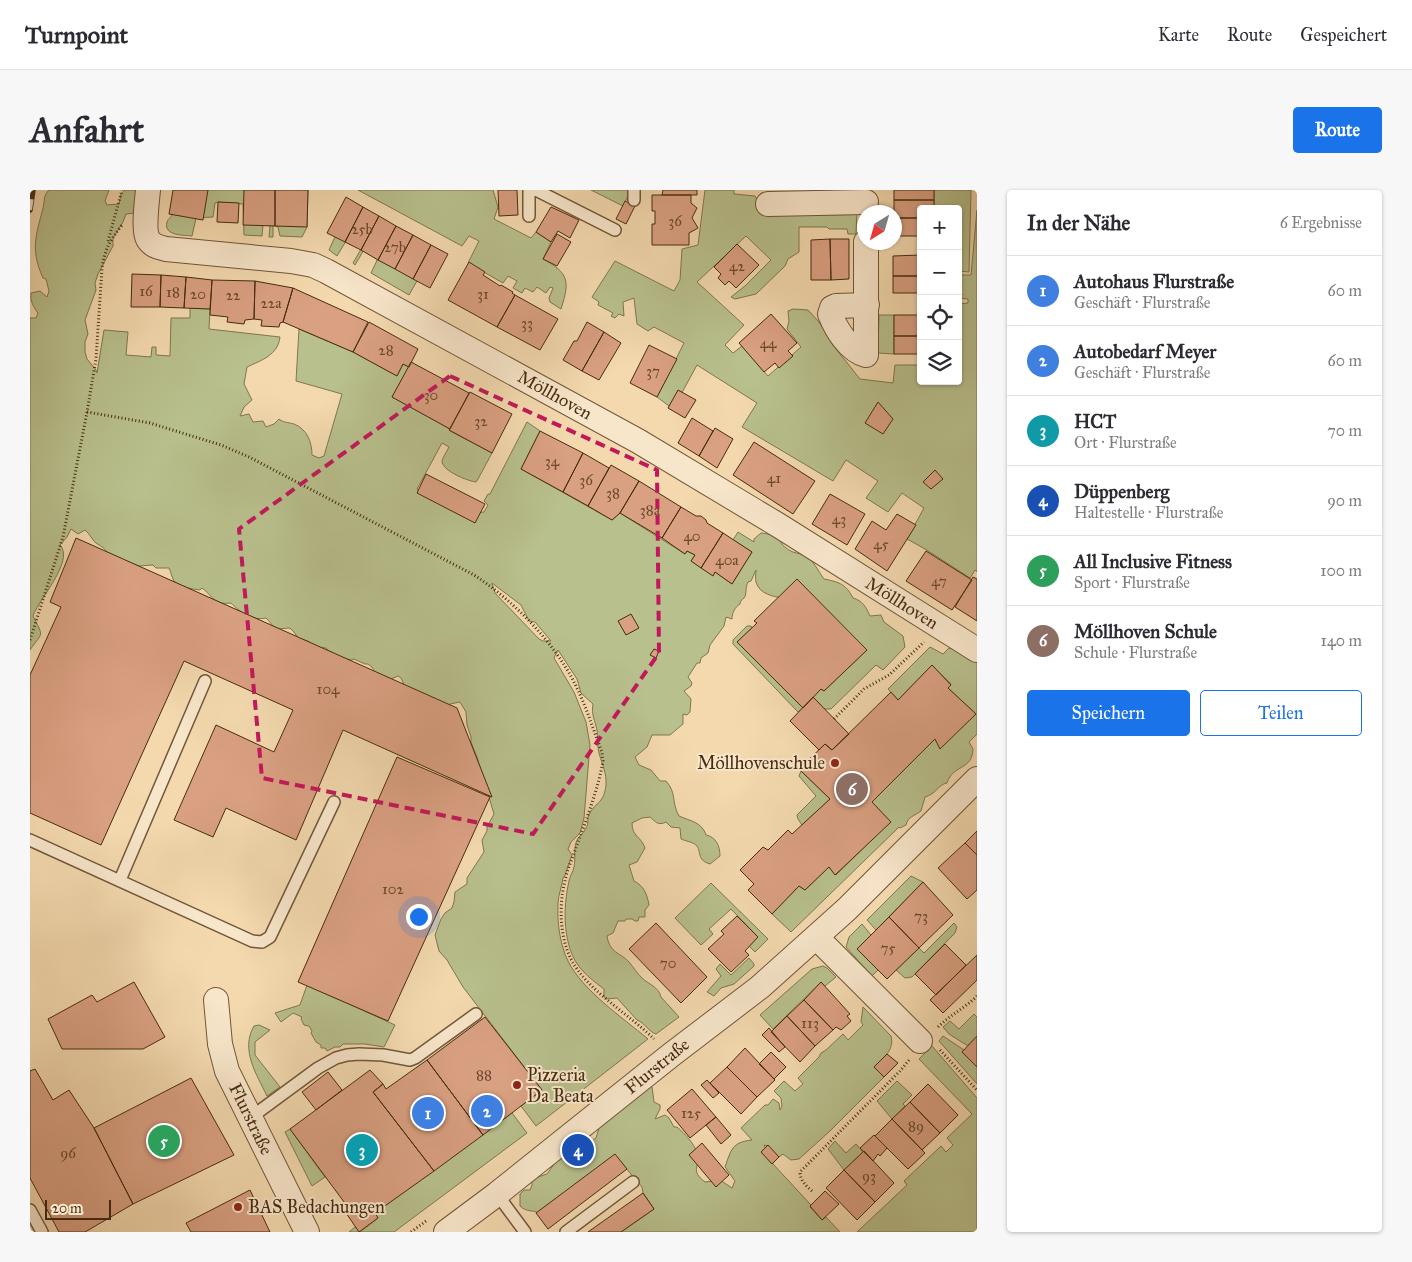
<!DOCTYPE html>
<html lang="de">
<meta charset="utf-8">
<style>
:root{--surface:#fff;--page:#f7f7f7;--text:#2b2b33;--muted:#7c7c81;--line:#e1e1e2;--accent:#1a73e8}
body{margin:0;font-family:"IM FELL Great Primer",serif;background:var(--page);color:var(--text)}
.controls{position:absolute;right:15px;top:15px;display:grid;overflow:hidden;border-radius:5px;box-shadow:0 1px 4px #0004}
.controls button{width:45px;height:45px;display:grid;place-items:center;padding:0;border:0;border-bottom:1px solid var(--line);background:var(--surface);color:var(--text);font:25px sans-serif}
.compass{position:absolute;left:827px;top:15px;width:45px;height:45px;border-radius:50%;background:var(--surface);box-shadow:0 1px 4px #0004;rotate:217deg}
.scale{position:absolute;left:15px;bottom:12px;width:66px;box-sizing:border-box;padding-left:5px;border:2px solid #462c11;border-top:0;font-size:14px;line-height:18px;white-space:nowrap;color:#462c11;-webkit-text-stroke:4px #f8e6cb;paint-order:stroke}
.you{position:absolute;left:388px;top:726px;width:18px;height:18px;margin:-12px;border:4px solid #fff;border-radius:50%;background:#1a73e8;box-shadow:0 0 0 8px #1a73e833}
.badge{display:grid;place-items:center;width:32px;height:32px;border-radius:50%;background:var(--accent);color:#fff;font-size:16px;font-weight:700}
.pin{position:absolute;translate:-50% -50%;border:2px solid #fff;box-shadow:0 1px 5px #0006}
.list{margin:0;padding:0;list-style:none}
h2{display:flex;justify-content:space-between;align-items:center;height:65px;margin:0;padding:0 20px;font-size:21px}
h2 small{font-size:16px;font-weight:400;color:var(--muted)}
.list li{display:grid;grid-template-columns:32px 1fr auto;gap:15px;align-items:center;box-sizing:border-box;height:70px;padding:0 20px;border-top:1px solid var(--line)}
.list b{display:block;font-size:19px;white-space:nowrap}
.list p{margin:0;font-size:16px;white-space:nowrap;color:var(--muted)}
.list em{font-size:16px;font-style:normal;color:var(--muted)}
.actions{display:flex;gap:10px;padding:15px 20px}
.actions a{flex:1;padding:11px 0;border:1px solid var(--accent);border-radius:5px;text-align:center;font-size:18px;color:var(--accent)}
.actions .main{background:var(--accent);color:#fff}
.icon{flex:none;width:28px;height:28px;fill:none;stroke:currentColor;stroke-width:2;stroke-linecap:round;stroke-linejoin:round}
.map{position:relative;flex:none;width:947px;height:1042px;overflow:hidden;border-radius:5px}
header{display:flex;align-items:center;gap:30px;box-sizing:border-box;height:70px;padding:0 25px;background:var(--surface);border-bottom:1px solid var(--line)}
header strong{font-size:24px}
nav{display:flex;gap:28px;margin-inline-start:auto;font-size:18px}
.intro{display:flex;align-items:center;justify-content:space-between;box-sizing:border-box;height:120px;padding:0 30px}
h1{margin:0;font-size:35px}
.button{padding:12px 22px;border-radius:5px;background:var(--accent);color:#fff;font-size:18px;font-weight:700}
main{display:flex;gap:30px;padding:0 30px}
aside{flex:1;background:var(--surface);border-radius:5px;box-shadow:0 1px 4px #0004}
.map>svg:first-child{display:block}
.green{fill:#b8c08d;stroke:#7f764f;fill-rule:evenodd}
.building{fill:#daa082;stroke:#462c11}
.lines{fill:none;stroke-linecap:round;stroke-linejoin:round}
.lane-casing{stroke:#725738;stroke-width:14}
.street-casing{stroke:#725738;stroke-width:26}
.path{stroke:#462c11;stroke-width:3;stroke-dasharray:1 2.5;stroke-linecap:butt}
.lane{stroke:#f8e6cb;stroke-width:11}
.street{stroke:#f8e6cb;stroke-width:24}
.rail-casing{stroke:#462c11;stroke-width:5.5}
.rail{stroke:#f8e6cb;stroke-width:4;stroke-dasharray:11;stroke-linecap:butt}
.marked{fill:none;stroke:#c2185b;stroke-width:4;stroke-dasharray:10 6;stroke-linejoin:round}
.poi-dot{fill:#8f2418;stroke:#f8e6cb;stroke-width:2}
.labels{text-anchor:middle;dominant-baseline:central;stroke-width:4;stroke-linejoin:round;paint-order:stroke}
.number-label{font-size:15px;fill:#6b492d}
.street-label{font-size:18px;fill:#462c11;stroke:#f8e6cb}
.poi-label{font-size:18px;fill:#462c11;stroke:#f8e6cb;text-anchor:start}
</style>
<header>
<strong>Turnpoint</strong>
<nav><a>Karte</a><a>Route</a><a>Gespeichert</a></nav>
</header>
<div class="intro"><h1>Anfahrt</h1><a class="button">Route</a></div>
<main>
<div class="map">
<svg width="947" height="1042" viewBox="0 0 947 1042">
<rect width="100%" height="100%" fill="#f4d9af"/>
<filter id="stains"><feTurbulence type="fractalNoise" baseFrequency=".004" numOctaves="4"/><feColorMatrix values="0 0 0 0 .2 0 0 0 0 .09 0 0 0 0 .02 0 0 0 .5 -.17"/></filter>
<radialGradient id="worn" r=".72"><stop offset=".6" stop-color="#630" stop-opacity="0"/><stop offset="1" stop-color="#630" stop-opacity=".3"/></radialGradient>
<path class="green" d="M19,0H79L75,11L77,15L89,14L91,4L95,0H121L105,23L96,24L93,32L83,48V56L68,84L65,93L66,100L55,130L58,144L55,152V162L57,169L66,180L67,183L74,140L98,142L96,165L121,167L122,157H126V165L140,166L141,128H160V118L180,119L179,139L250,147C248,165 232,170 217,177L214,194L222,210L214,217L210,226L219,224L223,232L233,231L236,237L244,234L249,229C254,233 257,232 264,234C277,239 282,252 282,265L289,268L294,266L312,204L266,191L269,139L323,162L367,186L373,174L379,177L362,207L420,239V241L462,263L448,289L446,292C438,291 412,281 412,271C413,267 417,261 419,257L412,253L387,299L390,302L442,323L454,322L458,315L454,311L458,304H460L497,232L510,241L491,279L582,330L590,323L655,364L657,361L665,365L661,371L683,385L685,382L702,394L722,362L703,350L708,342L724,352V349L731,343C757,346 744,351 759,360C763,363 769,363 774,365C783,369 788,381 794,389C809,392 816,394 823,408C833,411 836,417 840,426L851,425L854,432L873,446L875,457L853,480L846,475L801,519H794L783,507L791,499L794,501L837,460L754,408C744,407 729,404 726,392C725,389 726,383 726,380L721,391L718,392C715,397 717,405 714,408C712,410 710,411 710,414C705,417 702,423 702,429L696,427L694,436L680,455L678,463L671,468L670,473H667L658,487L662,493L661,496L654,501L661,509L660,522L657,525L653,524V534L640,545H622L617,557L605,567L609,575L621,580L630,591H636C647,603 641,612 649,626C660,631 672,632 676,645C686,647 690,656 690,666L680,674C666,670 672,661 666,655C663,652 655,651 651,649L650,638L641,637L636,632C628,636 626,632 620,627L612,628L602,633C602,647 611,646 615,658L607,672L599,675L604,691C614,696 617,704 619,715L615,720V727H609L608,731H605L602,729H596L595,731H588L583,743L577,746C580,764 590,762 599,772C604,778 607,783 612,788C618,794 629,797 631,807L649,827L626,844C619,842 615,833 607,830L587,808L576,809L574,807V799C566,793 558,787 551,779C532,757 533,717 539,691C540,686 543,682 544,677C546,668 543,659 547,650C549,646 554,643 556,638C559,634 557,628 559,624C567,611 574,613 576,595C577,584 572,574 569,563C567,555 568,547 567,540C565,530 561,525 563,514L551,503L547,489L528,460L524,468L544,502L556,532L560,555L554,628L550,643L541,652L538,659L542,665L535,685L533,688C532,697 528,705 528,714C527,732 530,755 538,771C553,801 592,827 618,849L506,936L491,916L512,900L433,797L417,770L409,761L405,745L411,729L415,723L422,718L424,712L425,702L437,694V688L454,662L452,650L457,641V637L464,624L447,567L441,552V547L437,535L436,522L430,512L420,514L412,519L376,499L371,488L368,486L361,489L345,483L342,477L338,474H335L324,469L321,470C312,468 302,465 296,458L286,457L278,451L268,448L264,442L260,438C237,439 251,443 236,428C221,431 210,422 201,413C183,415 184,407 172,398L170,400C162,399 149,397 144,391C142,388 141,382 139,378H126L123,375L109,376L79,365C75,358 72,357 66,353C62,350 60,344 55,340L48,344L41,339L37,347L30,355C45,371 8,410 3,426C14,448 13,441 0,460V128H6L8,123C3,116 0,111 1,103L10,101L17,107L19,101L16,89L13,88C0,59 6,46 13,18C15,10 13,6 19,0ZM462,393L491,415L499,431L505,432L521,451H513L509,449L465,403Z
M146,0H278L277,37L272,47L250,46L248,37L243,35V47H239L240,36L233,34L232,46L214,45L213,14L188,12L185,13L183,27L166,28L162,46C154,45 133,46 137,32C139,27 140,29 142,25C145,18 145,8 146,0Z
M328,0H463L468,17L464,29L501,48L506,42L521,52L513,69C539,83 540,91 531,119L520,112L519,108L523,98L520,97L516,103L507,97L503,102L495,98L492,103L483,98L487,91L478,86L473,93L438,73L449,51L439,46L432,56Z
M561,0H600V2L593,16Z
M675,0H704V4L725,6L734,22H827L826,44H818L817,39H799L797,37H769V62L758,69L755,76L726,104L705,109L701,107L715,96L741,70L716,46L667,92L714,135L695,155L703,163L712,156L738,186L771,157L757,139L759,131L758,121L763,119L778,120L789,132L802,154L830,189L863,193L865,175H891V191H928V114L938,113V109L928,108V85H941L947,20V382L945,380L940,388L895,359L877,349L894,318L872,303L858,322L836,308L848,291L816,270L803,291L712,237L727,213L667,175L643,219L627,207L654,153L624,137L618,141L607,134L604,108L593,112L594,126L589,124L585,128L581,126L583,123L568,115L569,112L562,107L585,71L644,101L650,90L652,59L668,55Z
M904,0H941L939,82L928,81V19H904Z
M310,36L391,84L379,105L341,83L351,62L338,53L325,75L323,73L334,54L319,46L307,66L299,60Z
M849,125H864V164L848,163Z
M717,436H721L722,438L707,452L773,518L768,522L703,454V450Z
M900,457L913,464L919,458L927,460L947,470V544L939,552L943,559C942,581 923,574 917,593C909,594 906,604 895,607L891,621C885,626 878,626 876,635L870,638L869,637L761,742L742,724L769,696L775,700L799,677L806,685L860,632L842,612L905,549L910,558L946,524L918,498L921,494L902,475L868,510L858,499Z
M771,581L800,609L772,635L768,629L767,625L786,606L769,586Z
M881,686L893,692L846,740L837,730Z
M681,693L738,749L725,762L719,756L728,747L701,719L679,739L683,744L671,755L645,728Z
M924,733L927,737L925,743L882,787L875,788L866,780L889,758L894,763Z
M832,734L841,745L827,759L848,780L842,786L816,757L819,747Z
M719,768L724,774V776L704,794L691,798L684,806L677,802L691,786L686,779L690,774L701,785Z
M793,776L797,778L806,787L795,796L791,792L743,839L730,825L782,779Z
M277,795L365,835L354,857L335,854H313L310,857H305L297,861L295,858H291V855L286,852L281,843L282,841L279,836L274,835L271,829L272,827L263,823L251,832L245,823L270,815Z
M833,817L861,846C865,860 853,868 844,877L854,887L800,941L769,969L761,970L753,964L749,967L738,956L734,955L743,974L781,1015L780,1017L792,1030L796,1027L810,1042H591L624,1019L613,1003L612,997L588,969L513,1025C504,1019 497,1023 490,1016V1004L494,1000H500L502,995V989L517,984L527,970L539,960L550,956L552,950L558,949L562,951L566,948L569,938L581,921L616,893L622,897L624,912L630,915V919L625,929L635,925L639,928L644,937H647C655,944 664,953 667,963C671,977 659,980 675,992L690,990L702,998L705,991L695,977C701,960 702,952 722,950L711,938L735,915H738L743,909L749,913L750,920L752,916L751,908L744,901L754,891L765,901L773,894L768,888L789,867L791,863L796,860L813,844L818,850L833,835L831,832Z
M944,824L947,827V846L938,856L919,844L913,837L920,831L929,839Z
M229,835L240,840L225,852V865L250,897L237,906C227,885 210,860 224,836Z
M913,846L934,860L932,862L947,877V894L909,851Z
M902,856L947,908V1042H827L877,995L874,991L911,956L916,962L923,955L917,948L942,924L889,869Z
M867,891L882,905L873,914L875,916L862,929L847,911Z
M482,923L497,943L364,1042H319L325,1037L330,1042L348,1028L345,1023Z
M260,939L295,987L282,996L255,942Z
M805,951L816,963L826,954L833,962L814,980L798,959Z"/>
<path class="building" d="M143,0H178L173,30L139,24Z
M214,0H245V36L213,35Z
M245,0H278L277,37L245,36Z
M468,0H487L488,25L469,26Z
M633,0H667V5H632Z
M864,0H904V10H864Z
M622,5H661V13L667,18L662,28L668,38L659,43V55H622V34H625V21H622Z
M316,7L333,17L315,52L297,43Z
M864,10H904V19H891V28H864Z
M595,11L605,16L596,34L586,29Z
M188,12L209,13L208,33L187,32Z
M333,17L349,26L331,60L315,52Z
M521,17L549,30L540,48L528,41L521,52L506,42Z
M349,26L366,36L348,70L331,60Z
M864,28H891V46H864Z
M366,36L383,45L365,79L348,70Z
M527,44L541,52L527,76L513,69Z
M383,45L401,55L383,89L365,79Z
M800,49H819V89L801,90Z
M800,49L801,90H781V50Z
M707,54L729,75L706,98L699,91L695,95L688,88L691,84L684,77Z
M401,55L418,64L400,98L383,89Z
M891,65V86H863V66Z
M439,72L455,82L453,85L470,96L471,95L483,102L482,103L485,105L467,137L418,110Z
M102,84L131,85L130,117H101Z
M131,85L156,87L154,118L130,117Z
M863,86H891V103H863Z
M156,87L182,90L180,119L154,118Z
M182,90L225,91L224,129L215,130L214,134L197,132L198,127L180,125Z
M225,91L263,98L253,132L250,133L249,137L231,136L232,130L224,129Z
M263,98L338,132L323,162L253,132Z
M485,105L528,129L510,160L467,137Z
M741,124L767,153L758,161L763,166L749,178L745,173L734,182L709,153Z
M864,125H891V146H864Z
M339,132L388,159L379,177L373,174L367,186L323,162Z
M557,132L574,142L552,181L533,170L544,151H547Z
M574,142L591,153L569,190L552,181Z
M864,146H891V164H864Z
M619,155L647,169L627,207L600,193Z
M381,172L439,203L420,239L362,207Z
M648,200L666,210L655,228L638,218Z
M440,202L482,224L462,263L419,240Z
M848,212L863,229L853,244L835,233Z
M662,228L683,241L669,266L648,253Z
M685,238L703,249L687,278L669,266Z
M510,241L553,263L533,302L491,279Z
M724,252L785,291L763,324L703,285Z
M553,263L579,278L558,316L533,302Z
M581,275L609,291L590,323L582,330L558,316Z
M905,280L913,289L901,299L893,292Z
M396,284L455,314L445,333L387,303Z
M609,291L651,317L632,348L590,323Z
M800,304L835,324L817,355L782,334Z
M651,317L666,326H671L676,330L677,333L693,343L671,378L661,371L665,365L657,361L655,364L632,348Z
M867,324L886,335L857,381L825,359L842,331L856,340Z
M693,343L722,362L702,394L685,382L683,386L671,378Z
M46,348L427,518L462,607L313,540L266,650L196,618L183,647L144,630L186,535L244,562L263,520L154,471L71,655L0,623V485L31,417L20,412Z
M896,361L942,390L922,420L876,391Z
M943,387L947,389V431L925,417Z
M767,389L837,460L794,501L791,499L773,518L707,452L727,433L724,431Z
M601,424L609,438L596,445L588,431Z
M624,459L629,461L626,468L620,465Z
M902,475L921,495L918,498L946,524L910,559L905,549L842,612L861,632L805,685L799,677L775,700L769,696L742,724L718,700L724,694L710,680L733,657L738,660L758,640L762,644L800,609L769,579L795,554L802,560L861,502L868,510Z
M783,507L819,544L802,560L795,554L789,560L760,531Z
M367,567L460,607L358,831L268,792Z
M947,641V665L935,653Z
M935,653L947,665V700L937,709L908,678Z
M893,692L923,725L889,758L859,727Z
M707,726L728,747L715,761L719,765L701,782L678,759L694,744L691,741Z
M859,727L889,758L857,789L827,759Z
M626,733L677,787L651,813L599,759Z
M915,754L936,775L906,805L885,784Z
M947,765V790L913,823L900,810Z
M104,792L135,847L113,859H32L18,829L62,805L67,812Z
M791,792L820,824L817,826L821,831L811,840L806,837L803,840L774,810Z
M774,810L803,840L785,856L757,826Z
M757,826L785,856L770,872L741,842Z
M455,827L512,900L453,945L397,870Z
M739,838L755,857L749,862L732,845Z
M947,846V877L932,862Z
M715,858L745,890L727,907L697,877Z
M741,862L756,877L744,889L729,874Z
M857,864L868,873L854,887L844,877Z
M397,870L453,945L404,981L343,902L353,894L356,899Z
M697,877L727,907L711,924L680,893Z
M5,879L23,910L39,900L64,938L103,1014L55,1042H29L0,988V881Z
M340,880L353,894L343,902L404,981L345,1023L348,1028L329,1042L316,1023L320,1020L260,939Z
M298,882L312,900L286,920L272,902Z
M161,888L204,965L103,1014L64,938Z
M677,890L689,903L683,908L671,895Z
M898,894L928,925L910,943L880,912Z
M662,899L686,927L660,948L637,920Z
M880,912L910,943L892,960L862,929Z
M686,927L701,945L691,954L676,935Z
M862,929L895,963L878,979L845,946Z
M844,945L857,958L850,966L848,964L843,971L830,958Z
M672,953L699,985L686,997L659,965Z
M738,955L749,967L742,974L731,962Z
M834,961L864,993L845,1012L814,980Z
M585,964L597,979L518,1039L506,1023Z
M814,980L845,1012L827,1030L796,998Z
M220,1000L240,1042H161L156,1033Z
M795,1001L809,1014L792,1030L780,1016Z
M613,1003L624,1019L591,1042H558Z"/>
<g class="lines">
<g class="lane-casing">
<path id="lane" d="M499,0V26
M506,0L585,40
M604,0V10
M0,650L222,751L232,752L240,747L304,612
M90,690L175,491
M220,928L288,878L306,868L317,865L329,864L353,865L380,870L385,868L446,824
M467,1004L495,1042
M0,1020L12,1042
M536,1042L603,992"/>
</g>
<g class="street-casing">
<path id="street" d="M118,0C117,11 113,40 118,49C122,56 129,57 136,59L261,71L283,75L296,81L608,251L748,335L947,460
M738,14L836,12
M836,52V165C819,161 806,139 800,124L802,118L806,116L837,115
M786,747L890,851
M186,810L190,854L197,881L277,1042
M416,1042L467,1004L641,865L730,797L817,719L947,589"/>
</g>
<path class="path" d="M78,51L92,0
M57,222L120,233L191,255L219,267L444,385C483,410 524,452 545,494C556,516 563,539 572,562L573,571C568,600 556,630 546,658C542,669 537,680 535,691C528,717 530,754 545,776C562,803 601,826 624,849
M0,450L33,347L57,222L66,169L72,78C75,58 80,51 92,35
M804,529L834,499L859,485L894,452
M908,837C920,825 935,818 947,806
M910,860L947,900
M782,1001C776,996 770,990 770,982L870,881L880,869
M381,1042L396,1031"/>
<use href="#lane" class="lane"/>
<use href="#street" class="street"/>
<g class="rail-casing">
<path id="rail" d="M0,20L3,0"/>
</g>
<use href="#rail" class="rail"/>
</g>
<path class="marked" d="M420,186L627,280L629,463L503,644L232,588L209,339Z"/>
<g class="poi-dot">
<circle cx="805" cy="573" r="5"/>
<circle cx="487" cy="895" r="5"/>
<circle cx="208" cy="1017" r="5"/>
</g>
<g class="labels">
<g class="number-label">
<text x="645" y="31">36</text>
<text x="332" y="39">25b</text>
<text x="365" y="57">27b</text>
<text x="707" y="76">42</text>
<text x="116" y="101">16</text>
<text x="143" y="102">18</text>
<text x="168" y="104">20</text>
<text x="453" y="104">31</text>
<text x="203" y="105">22</text>
<text x="241" y="113">22a</text>
<text x="497" y="133">33</text>
<text x="738" y="153">44</text>
<text x="356" y="160">28</text>
<text x="623" y="181">37</text>
<text x="401" y="205">30</text>
<text x="451" y="231">32</text>
<text x="522" y="271">34</text>
<text x="744" y="288">41</text>
<text x="556" y="290">36</text>
<text x="583" y="303">38</text>
<text x="620" y="320">38a</text>
<text x="809" y="329">43</text>
<text x="662" y="346">40</text>
<text x="851" y="354">45</text>
<text x="697" y="370">40a</text>
<text x="909" y="391">47</text>
<text x="298" y="499">104</text>
<text x="363" y="699">102</text>
<text x="891" y="726">73</text>
<text x="858" y="758">75</text>
<text x="638" y="773">70</text>
<text x="780" y="833">113</text>
<text x="454" y="885">88</text>
<text x="661" y="923">125</text>
<text x="886" y="936">89</text>
<text x="38" y="963">96</text>
<text x="839" y="986">93</text>
</g>
<g class="street-label">
<text transform="translate(525 205) rotate(29)">Möllhoven</text>
<text transform="translate(872 413) rotate(32)">Möllhoven</text>
<text transform="translate(627 876) rotate(-39)">Flurstraße</text>
<text transform="translate(221 929) rotate(64)">Flurstraße</text>
</g>
<g class="poi-label">
<text x="795" y="573" text-anchor="end">Möllhovenschule</text>
<text x="497" y="885">Pizzeria<tspan x="497" dy="21">Da Beata</tspan></text>
<text x="218" y="1017">BAS Bedachungen</text>
</g>
</g>
<rect width="100%" height="100%" filter="url(#stains)"/>
<rect width="100%" height="100%" fill="url(#worn)"/>
</svg>
<div class="controls">
<button>+</button>
<button>−</button>
<button><svg class="icon" aria-label="locate" viewBox="0 0 24 24"><circle cx="12" cy="12" r="6"/><path d="M12 2v4M12 18v4M2 12h4M18 12h4"/></svg></button>
<button><svg class="icon" aria-label="layers" viewBox="0 0 24 24"><path d="M12 4l9 5-9 5-9-5zM3 14l9 5 9-5"/></svg></button>
</div>
<svg class="compass" viewBox="-18 -18 36 36"><path d="M0-13l5 13h-10z" fill="#e53935"/><path d="M0 13l5-13h-10z" fill="#7c7c81"/></svg>
<div class="scale">20 m</div>
<div class="you"></div>
<div class="pin badge" style="left:398px;top:923px;background:#3f7fe0">1</div>
<div class="pin badge" style="left:457px;top:921px;background:#3f7fe0">2</div>
<div class="pin badge" style="left:332px;top:960px;background:#0f9aa8">3</div>
<div class="pin badge" style="left:548px;top:960px;background:#1a4fb4">4</div>
<div class="pin badge" style="left:134px;top:951px;background:#2e9e5b">5</div>
<div class="pin badge" style="left:822px;top:599px;background:#8d6e63">6</div>
</div>
<aside>
<h2>In der Nähe<small>6 Ergebnisse</small></h2>
<ul class="list">
<li><span class="badge" style="background:#3f7fe0">1</span><div><b>Autohaus Flurstraße</b><p>Geschäft · Flurstraße</p></div><em>60 m</em></li>
<li><span class="badge" style="background:#3f7fe0">2</span><div><b>Autobedarf Meyer</b><p>Geschäft · Flurstraße</p></div><em>60 m</em></li>
<li><span class="badge" style="background:#0f9aa8">3</span><div><b>HCT</b><p>Ort · Flurstraße</p></div><em>70 m</em></li>
<li><span class="badge" style="background:#1a4fb4">4</span><div><b>Düppenberg</b><p>Haltestelle · Flurstraße</p></div><em>90 m</em></li>
<li><span class="badge" style="background:#2e9e5b">5</span><div><b>All Inclusive Fitness</b><p>Sport · Flurstraße</p></div><em>100 m</em></li>
<li><span class="badge" style="background:#8d6e63">6</span><div><b>Möllhoven Schule</b><p>Schule · Flurstraße</p></div><em>140 m</em></li>
</ul>
<div class="actions"><a class="main">Speichern</a><a>Teilen</a></div>
</aside>
</main>
